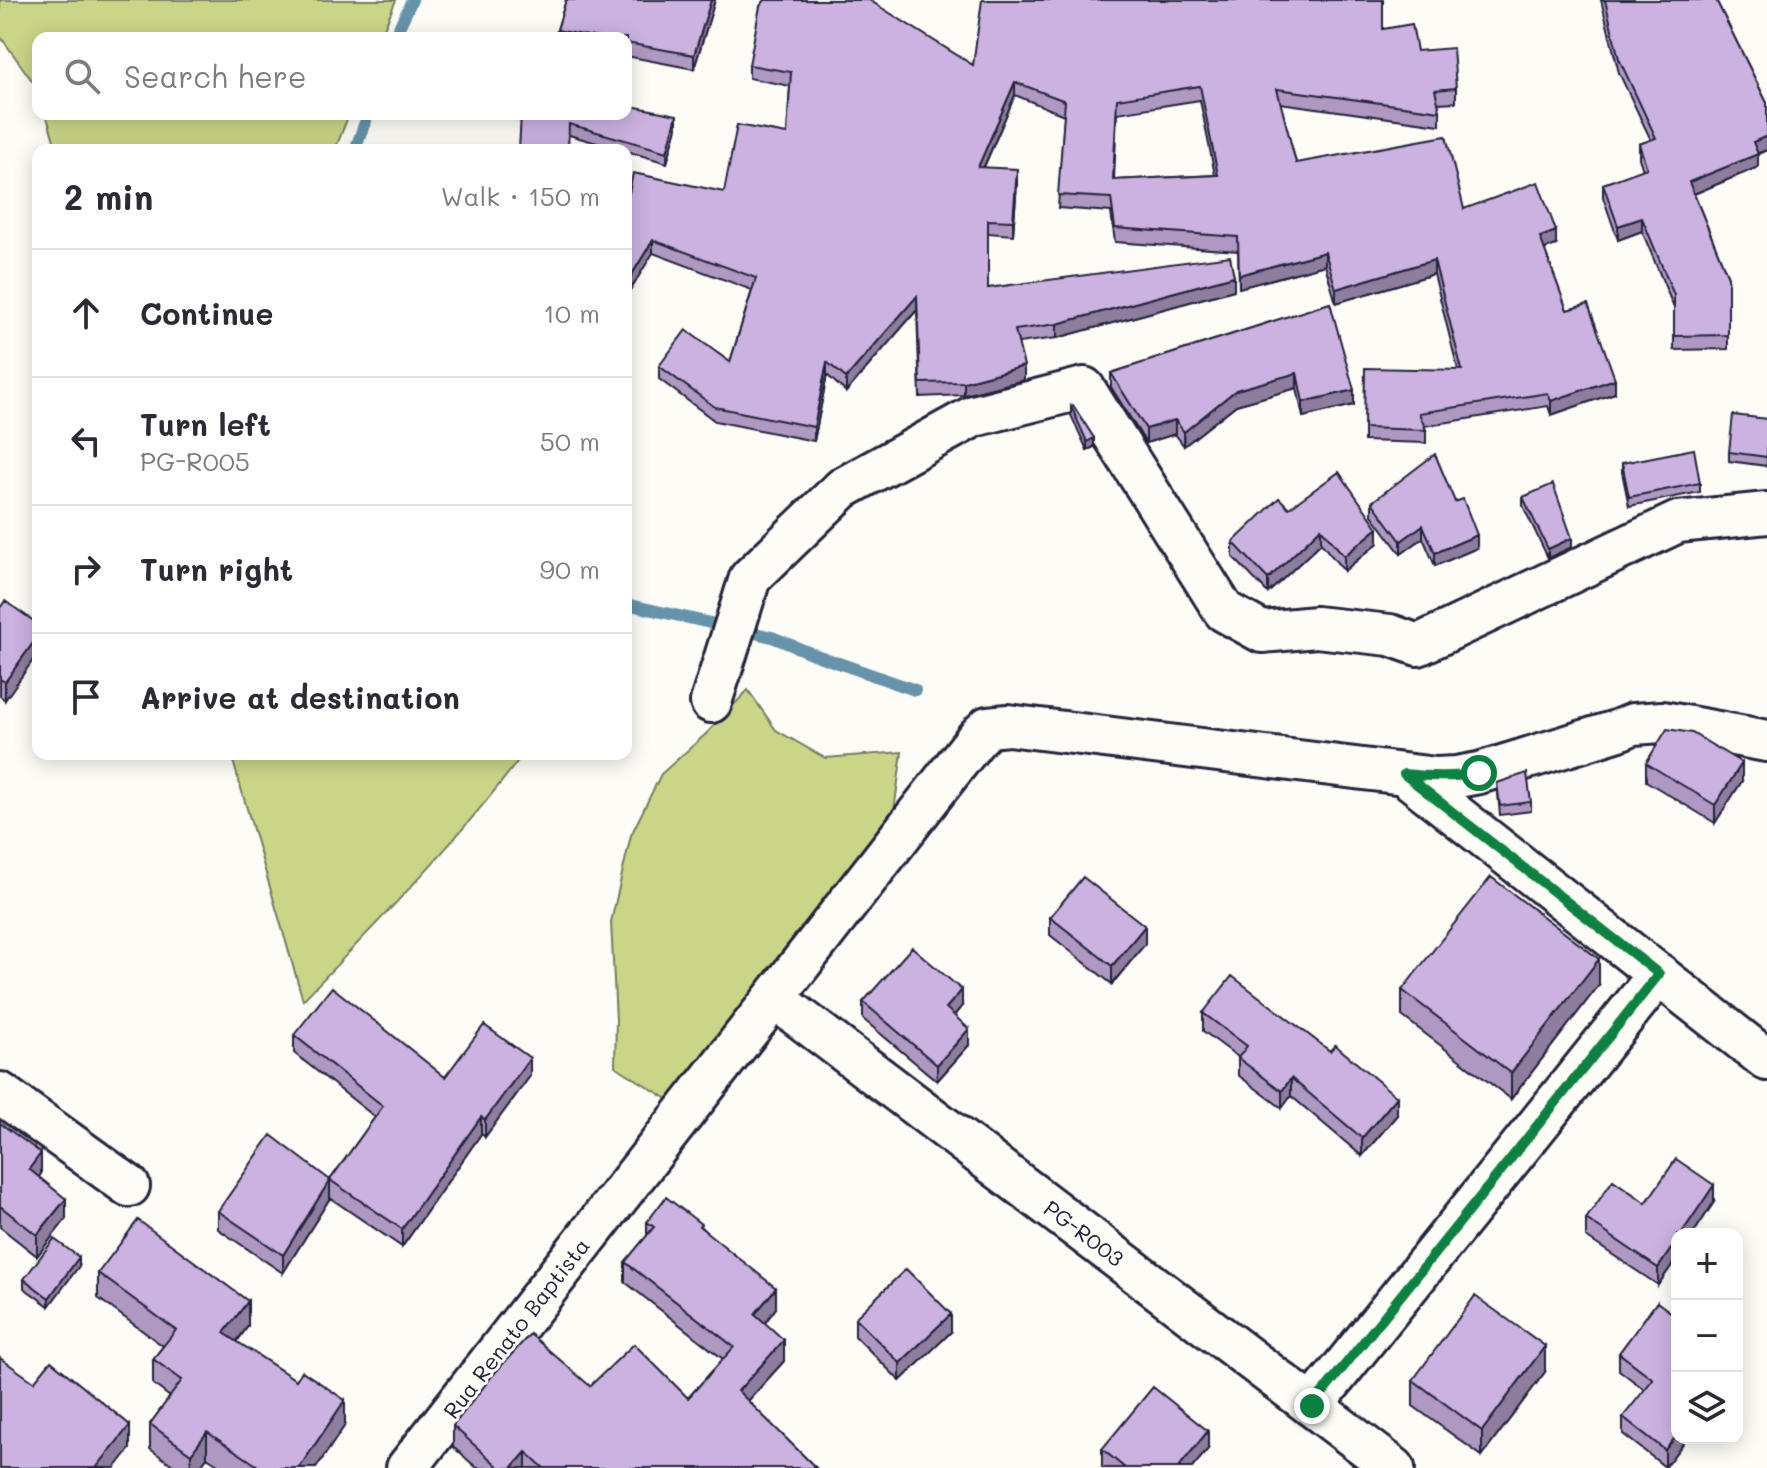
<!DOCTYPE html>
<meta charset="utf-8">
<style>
:root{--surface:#fff;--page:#f7f7f7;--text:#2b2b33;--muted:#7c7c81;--line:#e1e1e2}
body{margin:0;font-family:Mali,sans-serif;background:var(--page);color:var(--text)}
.controls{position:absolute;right:24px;bottom:24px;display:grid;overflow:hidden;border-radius:16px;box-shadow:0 4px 20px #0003}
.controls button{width:72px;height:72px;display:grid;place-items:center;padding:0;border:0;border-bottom:2px solid var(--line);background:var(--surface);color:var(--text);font:40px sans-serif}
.stop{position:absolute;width:24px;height:24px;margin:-18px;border:6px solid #0b8043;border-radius:50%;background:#fff}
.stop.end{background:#0b8043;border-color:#fff;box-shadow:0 2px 8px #0008}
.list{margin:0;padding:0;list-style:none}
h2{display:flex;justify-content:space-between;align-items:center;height:104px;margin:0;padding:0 32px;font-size:34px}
h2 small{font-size:26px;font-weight:400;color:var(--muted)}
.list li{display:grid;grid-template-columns:52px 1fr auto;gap:24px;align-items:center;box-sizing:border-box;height:128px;padding:0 32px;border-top:2px solid var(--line)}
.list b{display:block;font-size:30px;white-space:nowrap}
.list p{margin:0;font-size:26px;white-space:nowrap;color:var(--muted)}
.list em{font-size:26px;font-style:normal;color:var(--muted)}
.icon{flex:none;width:44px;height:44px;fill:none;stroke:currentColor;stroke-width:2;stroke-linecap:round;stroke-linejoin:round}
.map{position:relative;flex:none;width:1767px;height:1468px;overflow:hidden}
.search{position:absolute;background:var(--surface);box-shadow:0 4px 20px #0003;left:32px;top:32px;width:600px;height:88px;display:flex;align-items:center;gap:20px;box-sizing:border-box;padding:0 28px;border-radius:16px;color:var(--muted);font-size:30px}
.panel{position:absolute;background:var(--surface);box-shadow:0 4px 20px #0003;left:32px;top:144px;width:600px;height:616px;border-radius:16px}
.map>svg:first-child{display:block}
.green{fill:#cad588;stroke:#767c62;stroke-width:2}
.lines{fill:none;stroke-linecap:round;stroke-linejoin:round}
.stream{stroke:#6693aa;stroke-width:12}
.street-casing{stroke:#22223b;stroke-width:46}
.street{stroke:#fdfcf7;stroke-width:40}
.wall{fill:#af99c2;stroke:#22223b;stroke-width:2;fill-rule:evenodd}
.shaded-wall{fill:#8e7d9e;stroke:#22223b;stroke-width:2}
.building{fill:#cbb2e1;stroke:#22223b;stroke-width:2;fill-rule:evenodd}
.route{stroke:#0b8043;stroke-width:10}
.labels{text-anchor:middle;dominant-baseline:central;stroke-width:6;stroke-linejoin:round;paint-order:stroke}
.street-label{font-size:22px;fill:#22223b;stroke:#fdfcf7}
</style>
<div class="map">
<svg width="1767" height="1468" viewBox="0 0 1767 1468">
<rect width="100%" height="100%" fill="#fdfcf7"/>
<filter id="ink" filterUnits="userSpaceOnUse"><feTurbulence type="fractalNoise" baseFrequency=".0125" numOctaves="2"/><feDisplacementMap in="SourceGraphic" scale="16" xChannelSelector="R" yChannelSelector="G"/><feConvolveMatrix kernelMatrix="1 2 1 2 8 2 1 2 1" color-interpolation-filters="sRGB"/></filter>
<g filter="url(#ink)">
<path class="green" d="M0,0H396L380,38H38V89L0,36Z
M46,114H349L335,150H57Z
M748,690L776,730L825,758L902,752L888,856L677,1105L615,1066L616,1020L611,922L631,835L661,774L707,733Z
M231,754H523C457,842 379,921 303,1000Z"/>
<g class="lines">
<path class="stream" d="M394,38L412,0
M355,150L368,114
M626,604L772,637L813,654L915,690"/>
<g class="street-casing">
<path id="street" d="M711,702L750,578L843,488L974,416L1084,388L1224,611L1262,632L1316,627L1390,635L1418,645L1678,522L1767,513
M1404,774L1767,1060
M774,998L1394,1468
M0,1093L129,1186
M1312,1406L1659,974
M407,1468L976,739L988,727L1008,725L1436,778L1457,777L1479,773L1616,731L1633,724L1662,722L1767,741"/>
</g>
<use href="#street" class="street"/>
</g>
<path class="wall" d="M566,0H715L694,69L626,56V38H557V30Z
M1601,0H1716L1767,103V150L1758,154V167L1694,194L1728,277V349L1674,350V308L1642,231L1618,240L1603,197V184L1643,170L1639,158V144L1651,140L1619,73Z
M1383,29L1417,51L1456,88V102L1438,103L1440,111V125L1280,103L1296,163L1464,209L1556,245L1544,249L1567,310L1615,393L1551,415L1548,406L1424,426L1426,430V443L1364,441V428L1458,370L1434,274L1336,303L1325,265L1239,288L1238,251L1115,242L1111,212L1058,208L1064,115L1015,95L984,167L1017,183L1013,235L988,233V288L1234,290L1057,338L1018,343L1024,380L964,395L920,397L917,310L846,392L827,375L814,441L715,421L659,379V366L730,362L752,290L653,253L626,208L724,192L787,134L790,86L749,78V65H973ZM1200,100L1215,175L1114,180L1117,113Z
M517,114H626L677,127L667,163L626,151V150H621L517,120Z
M1330,303L1354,405L1303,417L1297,388L1236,405L1184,446L1175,434L1146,443L1111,387V373Z
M1071,406L1094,447L1087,450L1071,415Z
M1767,419V466L1729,461V452Z
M1622,463L1700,483V492L1629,506L1622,472Z
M1523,497L1572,547L1548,558L1523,506Z
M1372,502L1477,548L1435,566L1423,538L1401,554L1372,515Z
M1289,508L1378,543L1344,571L1321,543L1268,593L1233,557V542Z
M0,608L38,624L5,700L0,696Z
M1646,763L1742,781L1715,823L1646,781Z
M1497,783L1531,802V811L1500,815Z
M1050,917L1145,944L1112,984L1050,935Z
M1599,985L1511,1099L1402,1016V990Z
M863,1002L962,1006L954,1016L969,1045L937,1081L863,1019Z
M1203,1013L1397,1115L1362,1156L1291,1096L1282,1108L1238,1075V1057L1203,1031Z
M294,1035L445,1077L530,1076L485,1137L481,1134L402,1247L330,1198L283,1273L218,1229V1211L330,1180L375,1117L294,1053Z
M0,1123L41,1174L38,1177L66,1219L37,1256L0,1227Z
M1714,1202L1693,1234H1677V1258L1658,1285L1586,1237V1219L1646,1203Z
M647,1222L701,1227L776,1308L765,1323L784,1361L748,1401L816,1468H477L453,1447V1426L590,1386L688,1398L723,1359L625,1282V1262L647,1236Z
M79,1266L49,1306L24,1288V1279Z
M98,1273L248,1326L237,1342L345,1425L316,1468H224L207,1457L199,1468H177L150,1449V1424L170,1397L153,1384V1359L163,1346L98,1298Z
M1657,1302L1677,1438H1687L1665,1467L1623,1434V1417L1645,1390L1619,1370V1353Z
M855,1318L951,1332L900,1381L855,1336Z
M1545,1372L1482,1456L1413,1406V1380Z
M1102,1449H1208L1192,1468H1103L1102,1467Z"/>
<path class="shaded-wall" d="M711,0H715L694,69V55Z
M1015,82V95L978,180V167Z
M677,115V127L667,163V152Z
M1767,136V150L1753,155V142Z
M1758,154V167L1689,196V182Z
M1017,169V183L1013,235V221Z
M1642,218V231L1618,240V226Z
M1556,231V245L1540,251V237Z
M653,240V253L626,297V284Z
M1325,252V265L1239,288V275Z
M1434,260V274L1336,303V289Z
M1234,276V290L1057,338V324Z
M917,296V310L846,392V378Z
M827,362V375L814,441V427Z
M1024,366V380L964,395V382Z
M1297,373V388L1236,405L1184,446V432L1236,390Z
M1615,379V393L1551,415V401Z
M1354,390V405L1303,417V402Z
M1175,420V434L1146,443V429Z
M1094,438V447L1087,450V442Z
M1423,525V538L1401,554V541Z
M1321,528V543L1268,593V579Z
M1378,528V543L1344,571V556Z
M1477,535V548L1435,566V553Z
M1572,538V547L1548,558V549Z
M38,636V653L5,700V682Z
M1742,763V781L1715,823V805Z
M1145,926V944L1112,984V966Z
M1599,959V985L1511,1099V1073Z
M962,990V1006L946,1025V1008Z
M969,1029V1045L937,1081V1065Z
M530,1058V1076L485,1137V1120Z
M1291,1078V1096L1282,1108V1091Z
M1397,1097V1115L1362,1156V1138Z
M481,1117V1134L402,1247V1229Z
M41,1153V1174L29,1190V1169Z
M330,1180V1198L283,1273V1255Z
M1714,1185V1202L1693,1234H1681Z
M66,1199V1219L37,1256V1235Z
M1677,1240V1258L1658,1285V1268Z
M79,1257V1266L49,1306V1298Z
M776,1288V1308L755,1335V1314Z
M248,1301V1326L224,1358V1333Z
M951,1314V1332L900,1381V1363Z
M784,1340V1361L738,1412V1391Z
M1545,1346V1372L1482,1456V1431Z
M345,1400V1425L316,1468H299Z
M130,1425V1449L115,1468H96Z
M1208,1431V1449L1192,1468H1178Z
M207,1432V1457L199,1468H191V1454Z
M1677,1435V1438H1687L1665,1467V1450Z
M526,1452V1468H512Z"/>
<path class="building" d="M566,0H711L694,55L626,43V38H599L557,30Z
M765,0H869L973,65L982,0H1383V29L1412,24L1417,51L1453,48L1456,88L1435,90L1440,111L1277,89L1296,163L1446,136L1464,209L1538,182L1556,231L1540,237L1567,310L1588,304L1615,379L1551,401L1548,393L1419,413L1426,430L1364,428L1365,368L1462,370L1434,260L1336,289L1325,252L1239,275L1238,237L1115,228L1111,198L1058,195L1065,101L1015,82L978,167L1017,169L1013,221L988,220V288L1230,256L1234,276L1057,324L1015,330L1024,366L964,382L920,383L917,296L846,378L827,362L814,427L715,407L659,366L686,330L730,362L756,278L653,240L626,284V208L633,173L724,192L737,125L787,134L791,72L749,65L760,6ZM1200,86L1218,175L1113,180L1117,99Z
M1605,0H1716L1767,103V136L1753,142L1758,154L1689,182L1728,277V335L1674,336V295L1642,218L1618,226L1603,184L1647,168L1639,144L1656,138L1619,59Z
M626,105L677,115L667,152L569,124L568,150H519L521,114H626Z
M1330,303L1354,390L1303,402L1297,373L1236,390L1184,432L1175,420L1146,429L1111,373Z
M1073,405L1094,438L1087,442L1071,406Z
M1733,415L1767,419V457L1729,452Z
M1694,449L1700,483L1629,497L1622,463Z
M1435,454L1455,502L1463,499L1477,535L1435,553L1423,525L1401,541L1372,502Z
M1339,472L1378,528L1344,556L1321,528L1268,579L1233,542L1279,498L1289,508Z
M1553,484L1572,538L1548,549L1523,497Z
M5,601L38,624V636L5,682L0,679V608Z
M1667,729L1692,733L1742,763L1715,805L1646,763Z
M1527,773L1531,802L1500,806L1497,783Z
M1083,877L1145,926L1112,966L1050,917Z
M1491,877L1599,959L1511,1073L1402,990Z
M912,947L962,990L946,1008L969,1029L937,1065L863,1002Z
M1232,976L1330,1051L1335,1045L1397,1097L1362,1138L1291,1078L1282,1091L1238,1058L1247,1046L1203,1013Z
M332,987L445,1077L484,1025L530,1058L485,1120L481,1117L402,1229L330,1180L383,1106L294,1035Z
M0,1123L41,1153L29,1169L66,1199L37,1235L0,1206Z
M271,1135L330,1180L283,1255L218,1211Z
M1676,1159L1714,1185L1681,1234H1677V1240L1658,1268L1586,1219L1613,1180L1646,1203Z
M666,1197L701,1224L699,1226L776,1288L755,1314L784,1340L738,1391L816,1468H544L526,1452L512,1468H500L453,1426L493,1375L530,1334L590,1386L634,1344L688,1398L734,1347L625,1262L654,1227L647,1222Z
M138,1220L248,1301L224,1333L296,1380L302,1371L345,1400L299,1468H261L207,1432L191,1454L150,1424L182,1380L153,1359L176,1330L98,1273Z
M54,1239L79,1257L49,1298L24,1279Z
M906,1269L951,1314L900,1363L855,1318Z
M1475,1296L1545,1346L1482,1431L1413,1380Z
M1657,1302L1677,1317V1435L1665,1450L1623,1417L1653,1379L1619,1353Z
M0,1358L34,1382L51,1361L130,1425L96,1468H0Z
M1153,1387L1208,1431L1178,1468H1125L1102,1449Z"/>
</g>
<g class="lines" filter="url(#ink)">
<path class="route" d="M1312,1406L1659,974L1404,774C1430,777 1453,778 1479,773"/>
</g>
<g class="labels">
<g class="street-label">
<text transform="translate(1084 1233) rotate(37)">PG-R003</text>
<text transform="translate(516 1328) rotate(-52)">Rua Renato Baptista</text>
</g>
</g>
</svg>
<div class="controls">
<button>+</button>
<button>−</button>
<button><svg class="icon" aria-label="layers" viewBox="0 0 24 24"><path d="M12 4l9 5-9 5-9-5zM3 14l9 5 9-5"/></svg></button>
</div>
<div class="stop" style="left:1479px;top:773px"></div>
<div class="stop end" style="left:1312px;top:1406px"></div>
<div class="search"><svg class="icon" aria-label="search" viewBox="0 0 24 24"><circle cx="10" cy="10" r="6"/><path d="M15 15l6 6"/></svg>Search here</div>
<section class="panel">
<h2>2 min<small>Walk · 150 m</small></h2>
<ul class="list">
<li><svg class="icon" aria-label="ahead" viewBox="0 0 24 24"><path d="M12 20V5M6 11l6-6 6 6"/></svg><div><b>Continue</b></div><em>10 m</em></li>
<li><svg class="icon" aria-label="left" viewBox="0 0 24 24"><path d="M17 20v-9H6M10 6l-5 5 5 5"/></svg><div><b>Turn left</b><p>PG-R005</p></div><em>50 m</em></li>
<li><svg class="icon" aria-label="right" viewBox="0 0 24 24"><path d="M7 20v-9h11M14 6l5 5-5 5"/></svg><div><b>Turn right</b></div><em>90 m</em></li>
<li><svg class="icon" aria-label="arrive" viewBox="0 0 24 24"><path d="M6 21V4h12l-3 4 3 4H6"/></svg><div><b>Arrive at destination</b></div></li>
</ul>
</section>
</div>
